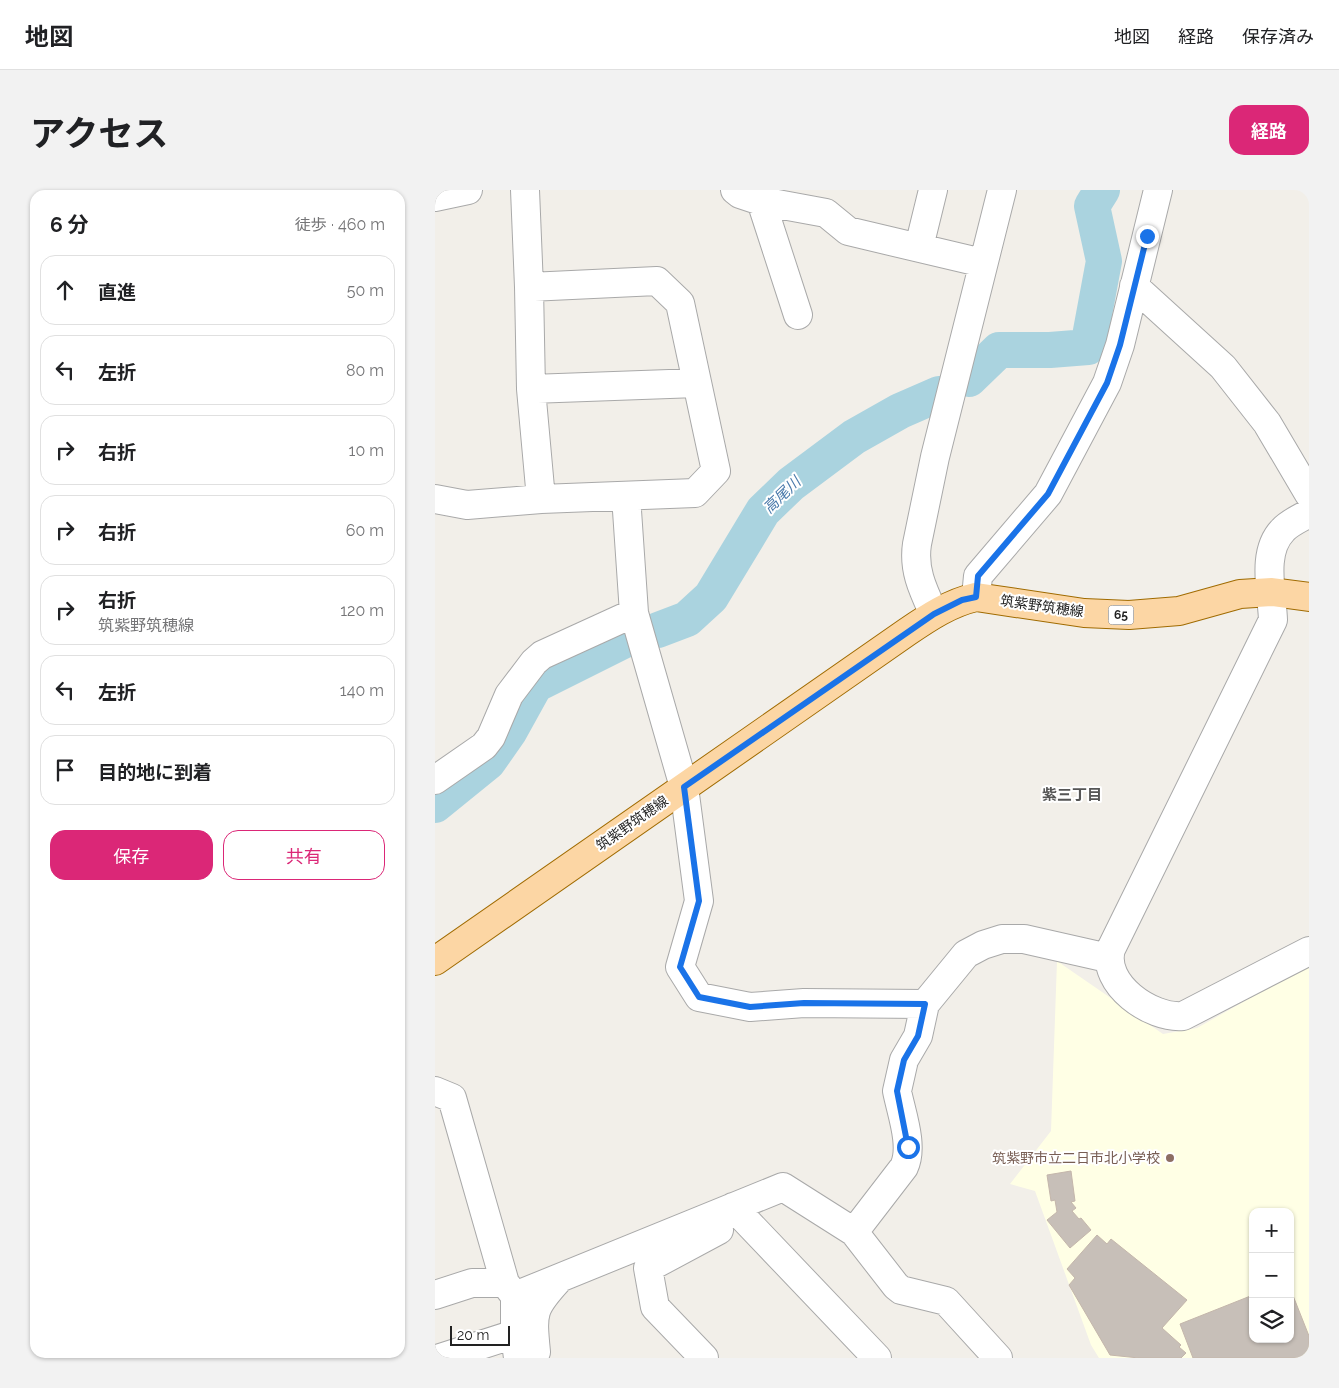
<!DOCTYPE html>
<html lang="ja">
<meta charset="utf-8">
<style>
:root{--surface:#fff;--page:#f2f2f2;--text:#202124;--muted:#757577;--line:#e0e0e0;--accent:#db2777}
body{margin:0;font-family:Raleway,"Noto Sans JP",sans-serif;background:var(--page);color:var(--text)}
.controls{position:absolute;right:15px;bottom:15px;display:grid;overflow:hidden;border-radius:10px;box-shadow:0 1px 4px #0004}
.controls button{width:45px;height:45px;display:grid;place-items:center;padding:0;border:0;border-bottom:1px solid var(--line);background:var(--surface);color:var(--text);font:25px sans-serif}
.scale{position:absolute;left:15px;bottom:12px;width:60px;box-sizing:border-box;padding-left:5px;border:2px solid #222;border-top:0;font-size:14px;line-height:18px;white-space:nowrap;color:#222;-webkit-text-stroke:4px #fff;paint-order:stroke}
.stop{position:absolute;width:15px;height:15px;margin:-11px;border:4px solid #1a73e8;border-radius:50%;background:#fff}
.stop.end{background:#1a73e8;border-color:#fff;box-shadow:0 1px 5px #0008}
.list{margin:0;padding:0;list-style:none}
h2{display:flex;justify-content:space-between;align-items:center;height:65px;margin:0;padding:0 20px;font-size:21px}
h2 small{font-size:16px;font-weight:400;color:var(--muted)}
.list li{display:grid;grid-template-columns:32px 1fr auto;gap:15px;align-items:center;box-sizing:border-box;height:70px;margin:0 10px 10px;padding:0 10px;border:1px solid var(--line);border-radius:15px}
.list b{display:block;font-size:19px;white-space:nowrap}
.list p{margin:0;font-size:16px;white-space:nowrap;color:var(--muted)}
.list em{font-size:16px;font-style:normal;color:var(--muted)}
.actions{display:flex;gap:10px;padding:15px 20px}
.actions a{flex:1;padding:11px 0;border:1px solid var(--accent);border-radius:15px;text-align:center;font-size:18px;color:var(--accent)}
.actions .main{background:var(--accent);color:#fff}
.icon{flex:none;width:28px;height:28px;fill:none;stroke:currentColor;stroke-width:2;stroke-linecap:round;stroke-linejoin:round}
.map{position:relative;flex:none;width:874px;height:1168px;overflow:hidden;border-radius:15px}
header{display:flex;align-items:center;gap:30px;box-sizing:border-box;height:70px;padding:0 25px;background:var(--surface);border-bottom:1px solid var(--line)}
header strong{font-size:24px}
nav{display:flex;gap:28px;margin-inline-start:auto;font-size:18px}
.intro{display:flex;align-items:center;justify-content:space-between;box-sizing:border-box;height:120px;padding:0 30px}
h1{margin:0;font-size:35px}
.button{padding:12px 22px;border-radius:15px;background:var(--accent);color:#fff;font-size:18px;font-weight:700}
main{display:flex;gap:30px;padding:0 30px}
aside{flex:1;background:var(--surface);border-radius:15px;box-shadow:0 1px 4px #0004}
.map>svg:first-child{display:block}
.education{fill:#ffffe5;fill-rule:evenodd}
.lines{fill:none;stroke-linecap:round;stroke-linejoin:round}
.river{stroke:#aad3df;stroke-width:36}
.building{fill:#c7bfb8;stroke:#c4b6ab}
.minor-casing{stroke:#a9a9a9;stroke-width:30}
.major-casing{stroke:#a06b00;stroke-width:30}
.minor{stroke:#fff;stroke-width:28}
.major{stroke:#fcd6a4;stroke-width:28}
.route{stroke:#1a73e8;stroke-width:6}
.education-dot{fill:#8d6e63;stroke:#fff;stroke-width:2}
.labels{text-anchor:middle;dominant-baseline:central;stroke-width:4;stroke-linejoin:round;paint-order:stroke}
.shield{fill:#fff;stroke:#646464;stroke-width:1}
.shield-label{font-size:12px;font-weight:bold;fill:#222}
.street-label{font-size:14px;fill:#222;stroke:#fff}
.education-label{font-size:14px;fill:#785e54;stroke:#fff;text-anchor:end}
.water-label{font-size:15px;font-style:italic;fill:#4a7aab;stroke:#fff}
.neighbourhood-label{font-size:15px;font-weight:bold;fill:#555;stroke:#fff}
</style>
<header>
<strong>地図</strong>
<nav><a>地図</a><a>経路</a><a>保存済み</a></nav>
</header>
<div class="intro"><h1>アクセス</h1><a class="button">経路</a></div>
<main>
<aside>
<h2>6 分<small>徒歩 · 460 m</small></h2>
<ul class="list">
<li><svg class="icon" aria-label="ahead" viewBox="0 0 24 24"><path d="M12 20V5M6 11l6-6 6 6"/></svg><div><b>直進</b></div><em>50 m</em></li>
<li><svg class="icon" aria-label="left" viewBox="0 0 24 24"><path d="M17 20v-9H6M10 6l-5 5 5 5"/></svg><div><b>左折</b></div><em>80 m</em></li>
<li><svg class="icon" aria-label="right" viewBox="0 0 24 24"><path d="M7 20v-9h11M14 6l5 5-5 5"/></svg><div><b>右折</b></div><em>10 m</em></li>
<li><svg class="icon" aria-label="right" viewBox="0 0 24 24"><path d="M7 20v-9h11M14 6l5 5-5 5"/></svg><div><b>右折</b></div><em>60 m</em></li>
<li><svg class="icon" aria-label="right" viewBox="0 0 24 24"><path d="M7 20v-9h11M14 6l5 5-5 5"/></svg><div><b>右折</b><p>筑紫野筑穂線</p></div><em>120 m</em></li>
<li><svg class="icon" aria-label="left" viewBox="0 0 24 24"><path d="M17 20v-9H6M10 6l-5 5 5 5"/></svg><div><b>左折</b></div><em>140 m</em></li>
<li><svg class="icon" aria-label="arrive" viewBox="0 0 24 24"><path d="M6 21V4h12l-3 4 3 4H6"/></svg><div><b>目的地に到着</b></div></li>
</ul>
<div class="actions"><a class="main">保存</a><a>共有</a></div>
</aside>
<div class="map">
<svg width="874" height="1168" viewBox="0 0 874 1168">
<rect width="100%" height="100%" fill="#f2efe9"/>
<path class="education" d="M622,771L728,844L762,838L874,775V1168H664L656,1155L600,1001L575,994L616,941ZM818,1022H855V1149H818Z"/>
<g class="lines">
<path class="river" d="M534,189L564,160H615L653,157L669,71L657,16L667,0
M223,440L252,429L276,407L328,321L356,294L419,247L465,221L504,204
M0,615L53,572L74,542L100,495L188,451"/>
</g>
<path class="building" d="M636,981L640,1011L636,1012L641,1018L637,1021L644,1029L646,1028L656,1040L635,1058L612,1030L622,1022L620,1010L616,1011L612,985Z
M662,1045L672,1054L676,1049L752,1110L727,1138L746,1155L744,1157L751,1163L746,1168H704L675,1165L634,1095L640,1088L632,1079Z
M855,1098L874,1146V1168H758L745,1134L818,1105V1149H855Z"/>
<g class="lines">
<g class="minor-casing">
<path id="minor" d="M90,0L94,97L96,199L106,309
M300,0L305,4L326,11L391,23L413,41L548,73
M0,7L33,0
M326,11L363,125
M484,57L498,0
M699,96L788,177L832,233L874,304
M96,199L262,193
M191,306L199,423L249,597L264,711L245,777L264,807L315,817L369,813L490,814
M0,309L32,315L106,309L260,303L281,281L245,113L222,91L94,97
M874,323C866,328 854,333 848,340C826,362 837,402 838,430L676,759C666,794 716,829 748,826L874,761
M541,407L543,386L613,304L672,193L685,155L723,0
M499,424C488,400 478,380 482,354L500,267L567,0
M0,590L49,556L56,547L74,505L99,472L107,465L199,423
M0,901L17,908L70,1093L80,1106V1144L83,1168
M298,1017L442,1168
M419,1042L469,977C479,956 466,922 462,901L469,870L483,846L490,814L531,764L548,755L567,749H589L673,768
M0,1105L37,1093H70
M80,1106L348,997L419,1042L461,1096L466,1100L511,1111L563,1168
M101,1162C97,1122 97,1118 125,1088
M5,1168L80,1144
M269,1168L220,1117L213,1078L284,1040"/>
</g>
<g class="major-casing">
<path id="major" d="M0,771L472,442C494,427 515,413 541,407L649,423L694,425L744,421L805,404L837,402L874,407"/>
</g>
<use href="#minor" class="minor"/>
<use href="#major" class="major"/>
</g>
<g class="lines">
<path class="route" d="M473,957L462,901L469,870L483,846L490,814L369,813L315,817L264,807L245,777L264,711L249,597L499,424L527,410L541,407L543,386L613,304L672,193L685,155L712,46"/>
</g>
<circle class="education-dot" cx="735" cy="968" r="5"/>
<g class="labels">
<rect class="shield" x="673.5" y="415.5" width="25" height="19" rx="4"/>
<g class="shield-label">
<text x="686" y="425">65</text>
</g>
<g class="street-label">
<text transform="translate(607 416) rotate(8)">筑紫野筑穂線</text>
<text transform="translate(197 633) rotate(-35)">筑紫野筑穂線</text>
</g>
<g class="education-label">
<text x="725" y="968">筑紫野市立二日市北小学校</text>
</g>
<g class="water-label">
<text transform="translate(347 305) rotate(-44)">高尾川</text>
</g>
<g class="neighbourhood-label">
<text x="637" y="605">紫三丁目</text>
</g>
</g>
</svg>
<div class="controls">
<button>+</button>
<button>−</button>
<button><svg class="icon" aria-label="layers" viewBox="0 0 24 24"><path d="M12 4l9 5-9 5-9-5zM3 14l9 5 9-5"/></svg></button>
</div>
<div class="scale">20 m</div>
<div class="stop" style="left:473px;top:957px"></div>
<div class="stop end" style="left:712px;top:46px"></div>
</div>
</main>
